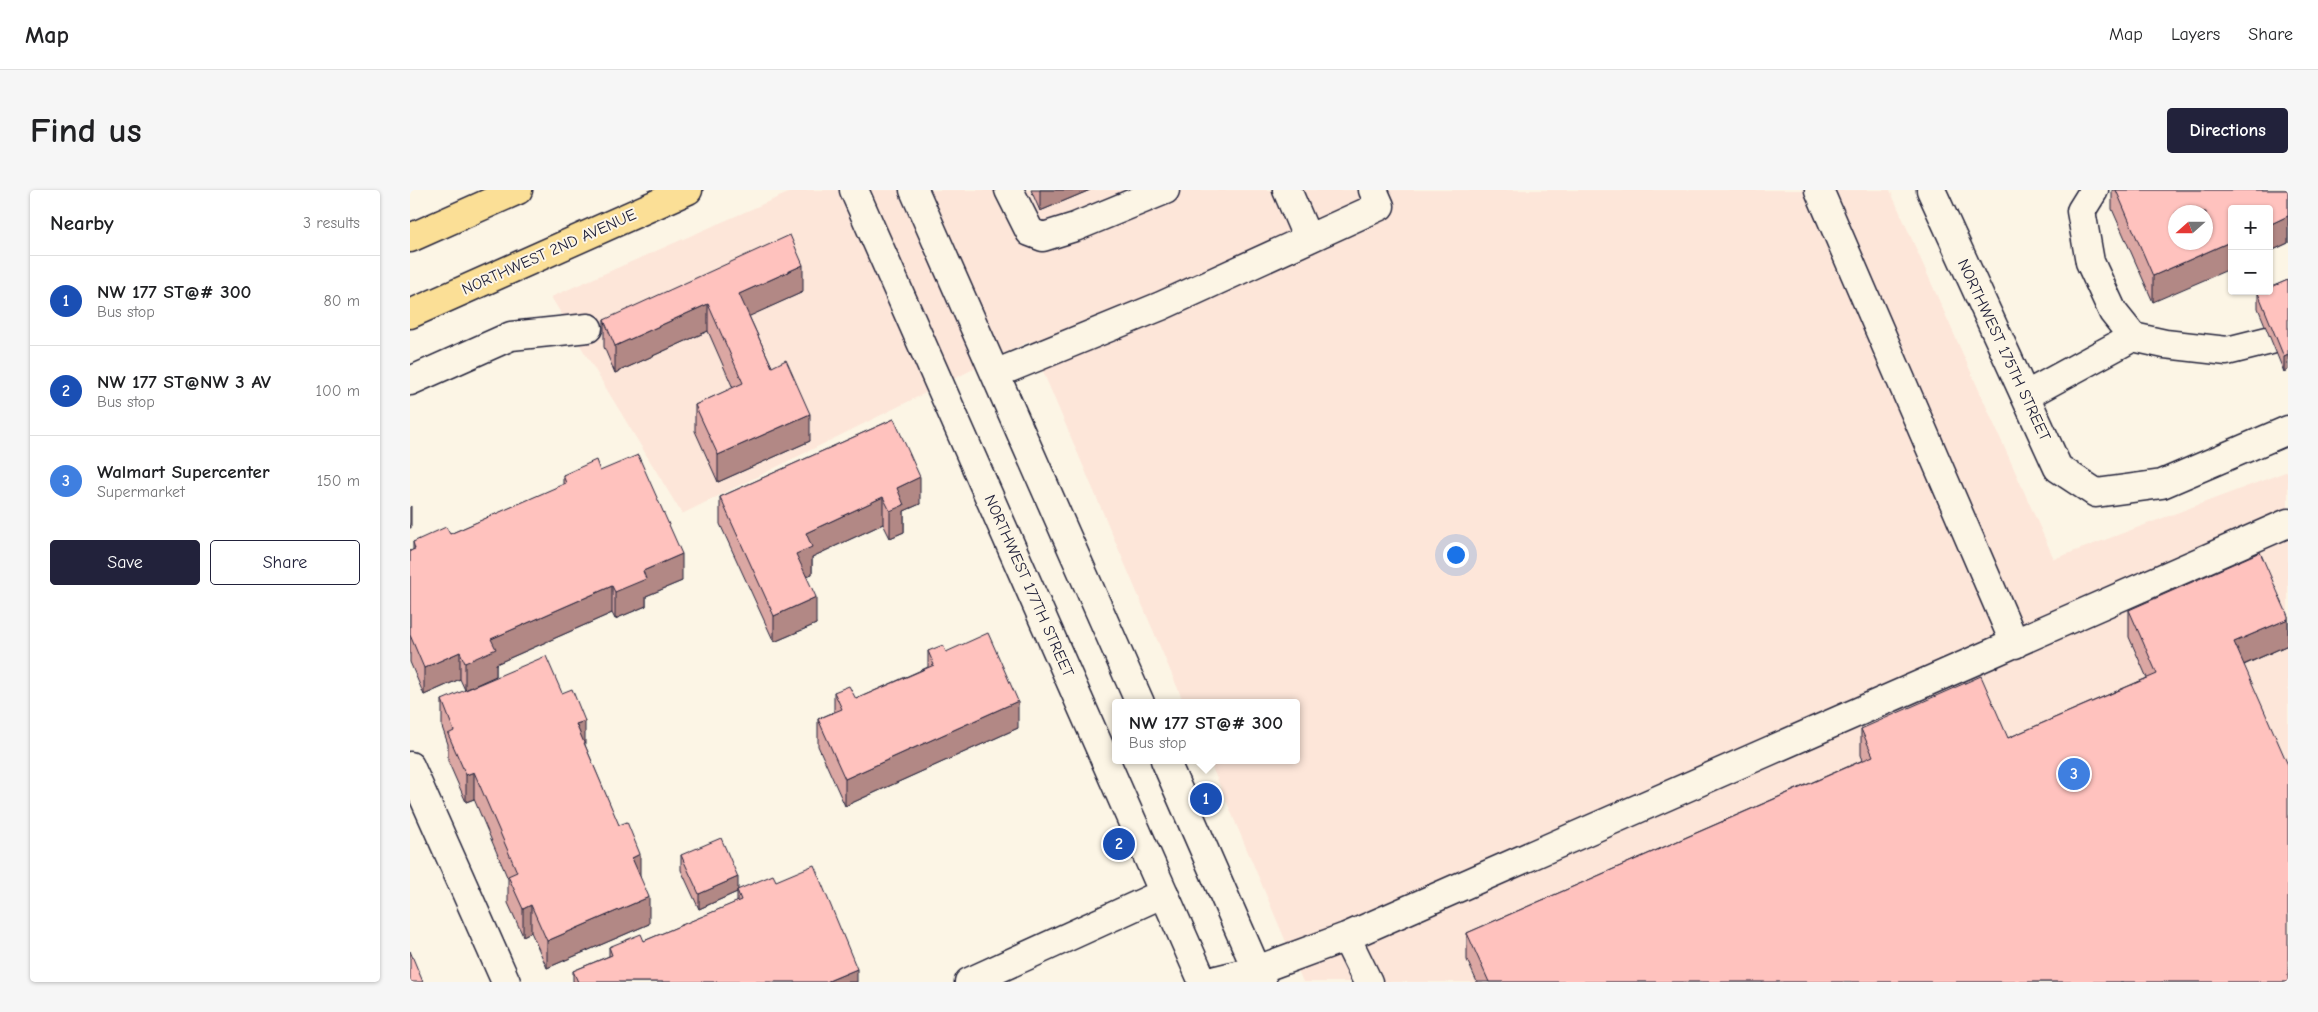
<!DOCTYPE html>
<meta charset="utf-8">
<style>
:root{--surface:#fff;--page:#f6f6f6;--text:#202124;--muted:#757577;--line:#e0e0e0;--accent:#22223b}
body{margin:0;font-family:"Comic Neue",sans-serif;background:var(--page);color:var(--text)}
.controls{position:absolute;right:15px;top:15px;display:grid;overflow:hidden;border-radius:5px;box-shadow:0 1px 4px #0004}
.controls button{width:45px;height:45px;display:grid;place-items:center;padding:0;border:0;border-bottom:1px solid var(--line);background:var(--surface);color:var(--text);font:25px sans-serif}
.compass{position:absolute;left:1758px;top:15px;width:45px;height:45px;border-radius:50%;background:var(--surface);box-shadow:0 1px 4px #0004;rotate:249deg}
.you{position:absolute;left:1045px;top:364px;width:18px;height:18px;margin:-12px;border:4px solid #fff;border-radius:50%;background:#1a73e8;box-shadow:0 0 0 8px #1a73e833}
.badge{display:grid;place-items:center;width:32px;height:32px;border-radius:50%;background:var(--accent);color:#fff;font-size:16px;font-weight:700}
.pin{position:absolute;translate:-50% -50%;border:2px solid #fff;box-shadow:0 1px 5px #0006}
.popup{position:absolute;left:702px;top:509px;width:188px;height:65px;box-sizing:border-box;display:grid;place-content:center;border-radius:5px;background:var(--surface);filter:drop-shadow(0 1px 4px #0005);font-size:16px;white-space:nowrap;color:var(--muted)}
.popup b{font-size:19px;color:var(--text)}
.popup::after{content:'';position:absolute;left:50%;top:100%;margin-left:-10px;border:10px solid transparent;border-top-color:var(--surface)}
.list{margin:0;padding:0;list-style:none}
h2{display:flex;justify-content:space-between;align-items:center;height:65px;margin:0;padding:0 20px;font-size:21px}
h2 small{font-size:16px;font-weight:400;color:var(--muted)}
.list li{display:grid;grid-template-columns:32px 1fr auto;gap:15px;align-items:center;box-sizing:border-box;height:90px;padding:0 20px;border-top:1px solid var(--line)}
.list b{display:block;font-size:19px;white-space:nowrap}
.list p{margin:0;font-size:16px;white-space:nowrap;color:var(--muted)}
.list em{font-size:16px;font-style:normal;color:var(--muted)}
.actions{display:flex;gap:10px;padding:15px 20px}
.actions a{flex:1;padding:11px 0;border:1px solid var(--accent);border-radius:5px;text-align:center;font-size:18px;color:var(--accent)}
.actions .main{background:var(--accent);color:#fff}
.map{position:relative;flex:none;width:1878px;height:792px;overflow:hidden;border-radius:5px}
header{display:flex;align-items:center;gap:30px;box-sizing:border-box;height:70px;padding:0 25px;background:var(--surface);border-bottom:1px solid var(--line)}
header strong{font-size:24px}
nav{display:flex;gap:28px;margin-inline-start:auto;font-size:18px}
.intro{display:flex;align-items:center;justify-content:space-between;box-sizing:border-box;height:120px;padding:0 30px}
h1{margin:0;font-size:35px}
.button{padding:12px 22px;border-radius:5px;background:var(--accent);color:#fff;font-size:18px;font-weight:700}
main{display:flex;gap:30px;padding:0 30px}
aside{flex:1;background:var(--surface);border-radius:5px;box-shadow:0 1px 4px #0004}
.map>svg:first-child{display:block}
.built{fill:#fde6d9}
.lines{fill:none;stroke-linecap:round;stroke-linejoin:round}
.minor-casing{stroke:#22223b;stroke-width:31}
.major-casing{stroke:#22223b;stroke-width:31}
.minor{stroke:#fcf5e5;stroke-width:28}
.major{stroke:#fbdf96;stroke-width:28}
.wall{fill:#dba7a3;stroke:#22223b}
.shaded-wall{fill:#b28885;stroke:#22223b}
.building{fill:#ffc2be;stroke:#22223b;fill-rule:evenodd}
.labels{text-anchor:middle;dominant-baseline:central;stroke-width:4;stroke-linejoin:round;paint-order:stroke}
.street-label{font-size:16px;fill:#22223b;stroke:#fcf5e5}
</style>
<header>
<strong>Map</strong>
<nav><a>Map</a><a>Layers</a><a>Share</a></nav>
</header>
<div class="intro"><h1>Find us</h1><a class="button">Directions</a></div>
<main>
<aside>
<h2>Nearby<small>3 results</small></h2>
<ul class="list">
<li><span class="badge" style="background:#1a4fb4">1</span><div><b>NW 177 ST@# 300</b><p>Bus stop</p></div><em>80 m</em></li>
<li><span class="badge" style="background:#1a4fb4">2</span><div><b>NW 177 ST@NW 3 AV</b><p>Bus stop</p></div><em>100 m</em></li>
<li><span class="badge" style="background:#3f7fe0">3</span><div><b>Walmart Supercenter</b><p>Supermarket</p></div><em>150 m</em></li>
</ul>
<div class="actions"><a class="main">Save</a><a>Share</a></div>
</aside>
<div class="map">
<svg width="1878" height="792" viewBox="0 0 1878 792">
<rect width="100%" height="100%" fill="#fcf5e5"/>
<filter id="ink" filterUnits="userSpaceOnUse"><feTurbulence type="fractalNoise" baseFrequency=".02" numOctaves="2"/><feDisplacementMap in="SourceGraphic" scale="10" xChannelSelector="R" yChannelSelector="G"/><feConvolveMatrix kernelMatrix="1 2 1 2 8 2 1 2 1" color-interpolation-filters="sRGB"/></filter>
<g filter="url(#ink)">
<path class="built" d="M385,0H1480L1644,369L1878,281V792H893L799,570H886V513H774L620,151L272,324L141,107Z"/>
<g class="lines">
<g class="minor-casing">
<path id="minor" d="M444,0L793,792
M504,0L730,513
M599,0L620,42L633,47L665,37L755,0
M877,0L898,49
M1409,0L1605,454
M1521,0L1648,278L1686,303L1752,294L1878,240
M1684,0L1671,21L1680,72L1703,122L1723,147L1755,154L1817,161L1861,150
M585,184L751,116L970,16L963,0
M0,191L101,146L178,138
M1615,206L1723,147
M755,570L852,792
M0,576L96,792
M936,747L958,792
M559,792L754,703
M798,792L847,780L936,747L1878,333"/>
</g>
<g class="major-casing">
<path id="major" d="M0,48L108,0
M0,124L278,0"/>
</g>
<use href="#minor" class="minor"/>
<use href="#major" class="major"/>
</g>
<path class="wall" d="M621,0H680L630,21Z
M1702,0H1878V53L1859,62V19L1743,112L1702,19Z
M1878,90L1874,182L1848,118V103Z
M393,102L339,126L362,177L400,251L308,292L285,241V215L323,198L298,141L205,183L194,157V130Z
M484,229L510,314L494,321V342L480,348L473,334L402,367V384L396,386L406,434L364,452L310,334V307Z
M190,281L272,391L236,406V416L205,429L202,423L86,474V486L55,500L50,489L14,505L0,472V361L3,360V352L40,344L153,295V285Z
M1719,420L1878,426V455L1834,475L1878,792H1067L1057,770V743L1453,570L1451,565V539L1598,548L1737,488L1719,447Z
M518,461L536,462L608,538L435,616L408,556V529L424,522V502L446,509L518,477Z
M32,510L175,555L230,687L239,734L137,778L121,742L113,746L98,713V689L64,609L56,612L38,571V554L32,537Z
M271,665L328,700L366,691L447,792H163V781L199,766V757L234,751L327,712V702L289,719L271,680Z"/>
<path class="shaded-wall" d="M630,0H680L630,21Z
M1878,26V53L1859,62V35Z
M1822,51V78L1743,112V86Z
M393,75V102L329,131V104Z
M298,114V141L205,183V156Z
M1878,165V180L1874,182V167Z
M400,224V251L308,292V265Z
M510,287V314L494,321V342L480,348V321L487,298Z
M473,307V334L402,367V384L386,390V364L396,343Z
M1,316V338H0V317Z
M272,364V391L236,406V416L205,429V402L233,381Z
M202,396V423L86,474V486L55,500V473L81,449Z
M406,407V434L364,452V426Z
M1878,429V455L1824,479V452Z
M50,462V489L14,505V478Z
M608,511V538L435,616V589Z
M175,531V557L166,534Z
M64,582V609L56,612V585Z
M230,664V691L222,668Z
M328,687V702L327,700V702L289,719V704Z
M239,707V734L137,778V751Z
M121,715V742L113,746V719Z
M447,779V792H416Z"/>
<path class="building" d="M1706,0H1878V26L1859,35V19H1822V51L1743,86ZM1766,22H1796V52H1766Z
M380,45L393,75L329,104L362,177L376,170L400,224L308,265L285,215L333,193L298,114L205,156L194,130Z
M1878,90V165L1874,167L1848,103L1852,101H1859V98Z
M484,229L510,287L487,298L494,315L480,321L473,307L396,343L402,357L386,364L406,407L364,426L310,307Z
M228,265L272,364L233,381L236,389L205,402L202,396L81,449L86,459L55,473L50,462L14,478L0,445V361L5,359L3,352L36,337L40,344L156,293L153,285L186,270L190,281Z
M1850,362L1878,426V429L1824,452L1878,575V792H1079L1057,743L1463,566L1451,539L1571,486L1598,548L1747,484L1719,420Z
M578,443L608,511L435,589L408,529L432,519L424,502L439,496L446,509L524,475L518,461L533,455L536,462Z
M136,466L152,503L162,499L175,531L166,534L209,635L217,632L230,664L222,668L239,707L137,751L121,715L113,719L98,686L107,682L64,582L56,585L38,544L44,541L32,510Z
M311,648L328,687L289,704L271,665Z
M404,675L447,779L416,792H168L163,781L202,765L199,757L231,744L234,751L331,710L327,700L363,685L366,691Z
M0,761L13,792H0Z"/>
</g>
<g class="labels">
<g class="street-label">
<text transform="translate(139 62) rotate(-24)">NORTHWEST 2ND AVENUE</text>
<text transform="translate(1594 160) rotate(65)">NORTHWEST 175TH STREET</text>
<text transform="translate(619 396) rotate(66)">NORTHWEST 177TH STREET</text>
</g>
</g>
</svg>
<div class="controls">
<button>+</button>
<button>−</button>
</div>
<svg class="compass" viewBox="-18 -18 36 36"><path d="M0-13l5 13h-10z" fill="#e53935"/><path d="M0 13l5-13h-10z" fill="#757577"/></svg>
<div class="you"></div>
<div class="pin badge" style="left:796px;top:609px;background:#1a4fb4">1</div>
<div class="popup"><b>NW 177 ST@# 300</b>Bus stop</div>
<div class="pin badge" style="left:709px;top:654px;background:#1a4fb4">2</div>
<div class="pin badge" style="left:1664px;top:584px;background:#3f7fe0">3</div>
</div>
</main>
